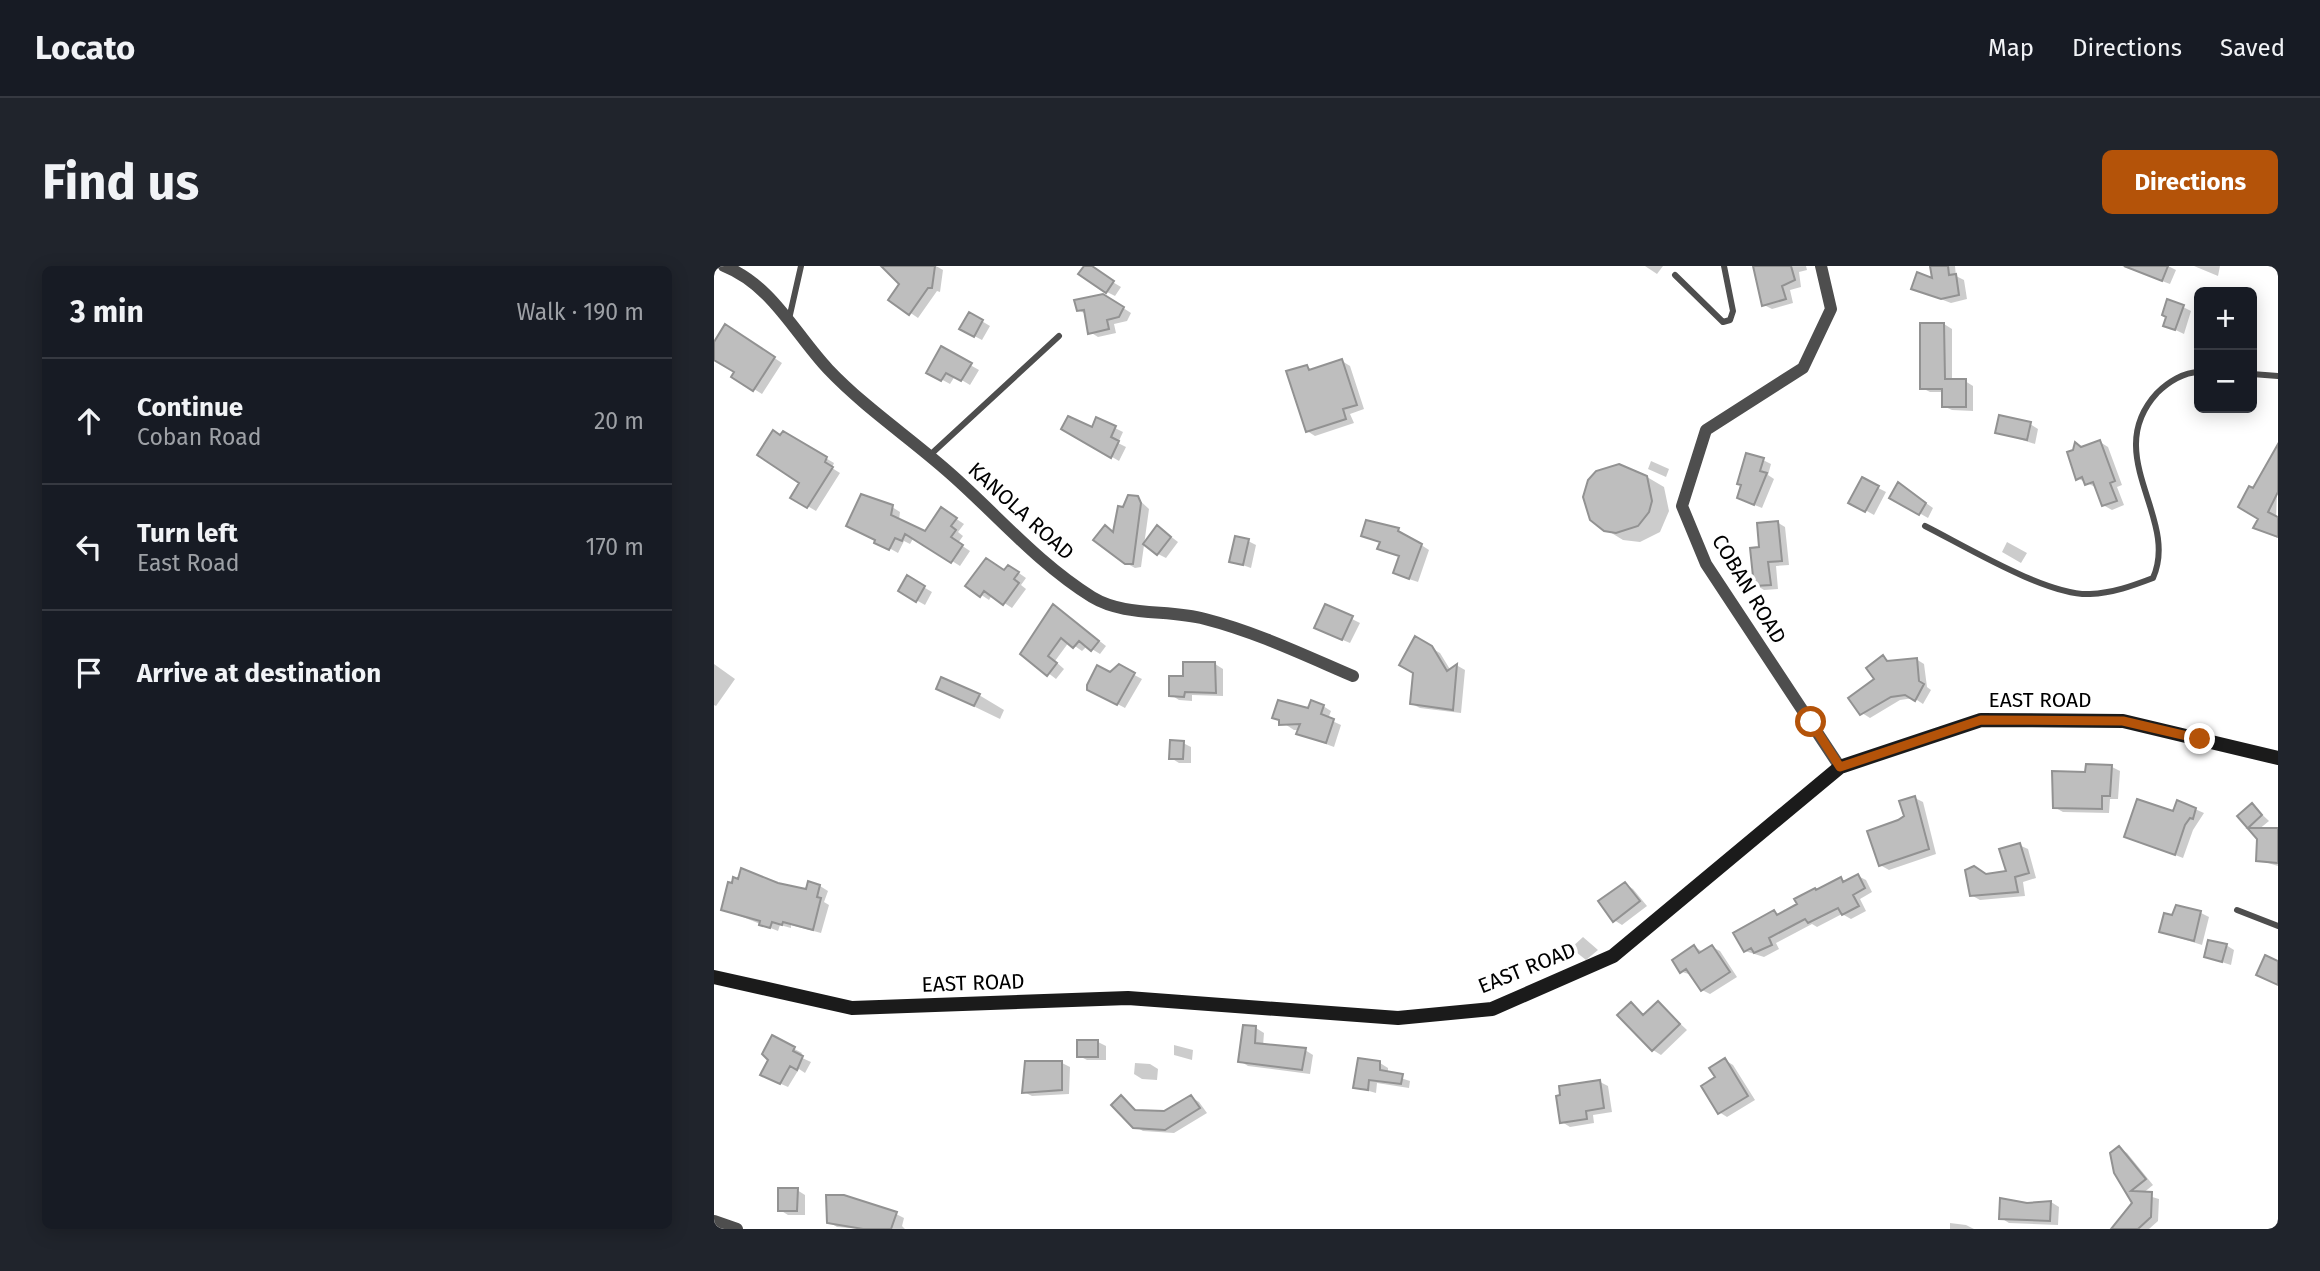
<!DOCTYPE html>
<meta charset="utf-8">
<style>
:root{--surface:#171b24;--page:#20242c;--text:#f1f3f6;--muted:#9ea1a6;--line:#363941;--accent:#b45309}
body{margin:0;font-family:"Fira Sans",sans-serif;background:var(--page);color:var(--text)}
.controls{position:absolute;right:21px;top:21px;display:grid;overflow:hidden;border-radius:10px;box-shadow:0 4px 18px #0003}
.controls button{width:63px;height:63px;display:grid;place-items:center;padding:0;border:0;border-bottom:2px solid var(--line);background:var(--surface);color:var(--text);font:35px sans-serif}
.stop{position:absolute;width:21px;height:21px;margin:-16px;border:5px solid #b45309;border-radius:50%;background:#fff}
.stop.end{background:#b45309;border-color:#fff;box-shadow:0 2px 7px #0008}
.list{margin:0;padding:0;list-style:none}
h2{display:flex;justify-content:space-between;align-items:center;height:91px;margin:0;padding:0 28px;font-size:30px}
h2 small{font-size:23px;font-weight:400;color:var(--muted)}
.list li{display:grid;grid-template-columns:46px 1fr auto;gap:21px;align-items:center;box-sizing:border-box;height:126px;padding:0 28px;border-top:2px solid var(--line)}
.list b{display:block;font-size:26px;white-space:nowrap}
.list p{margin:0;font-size:23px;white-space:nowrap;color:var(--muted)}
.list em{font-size:23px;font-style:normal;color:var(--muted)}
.icon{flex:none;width:38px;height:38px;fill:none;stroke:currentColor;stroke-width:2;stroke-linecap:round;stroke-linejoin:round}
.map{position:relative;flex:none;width:1564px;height:963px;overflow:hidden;border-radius:10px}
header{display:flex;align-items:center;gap:42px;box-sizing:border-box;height:98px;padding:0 35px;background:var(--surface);border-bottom:2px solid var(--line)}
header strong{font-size:33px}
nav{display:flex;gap:38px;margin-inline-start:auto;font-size:24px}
.intro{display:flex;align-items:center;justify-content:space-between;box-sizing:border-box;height:168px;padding:0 42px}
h1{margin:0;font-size:49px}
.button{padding:18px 32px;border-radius:10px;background:var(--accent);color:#fff;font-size:24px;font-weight:700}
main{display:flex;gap:42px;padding:0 42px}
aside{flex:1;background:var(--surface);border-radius:10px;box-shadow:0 4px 18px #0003}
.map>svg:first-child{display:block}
.shadow{fill:#0003}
.building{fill:#bebebe;stroke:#929292;stroke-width:2}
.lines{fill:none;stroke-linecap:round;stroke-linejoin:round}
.lane{stroke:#4e4e4e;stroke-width:6}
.street{stroke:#4e4e4e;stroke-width:12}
.secondary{stroke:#1b1b1b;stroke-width:14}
.route{stroke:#b45309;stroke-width:9}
.labels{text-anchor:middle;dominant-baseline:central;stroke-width:7;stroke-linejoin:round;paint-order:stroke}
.street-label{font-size:21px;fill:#000;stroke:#fff}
</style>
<header>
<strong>Locato</strong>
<nav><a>Map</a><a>Directions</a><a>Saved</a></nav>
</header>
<div class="intro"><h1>Find us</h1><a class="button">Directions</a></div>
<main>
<aside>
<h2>3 min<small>Walk · 190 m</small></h2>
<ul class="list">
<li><svg class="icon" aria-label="ahead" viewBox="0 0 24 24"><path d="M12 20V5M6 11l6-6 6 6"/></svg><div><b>Continue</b><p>Coban Road</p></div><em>20 m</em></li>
<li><svg class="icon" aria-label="left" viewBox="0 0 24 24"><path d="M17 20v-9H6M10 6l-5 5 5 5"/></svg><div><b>Turn left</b><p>East Road</p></div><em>170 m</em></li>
<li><svg class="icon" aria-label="arrive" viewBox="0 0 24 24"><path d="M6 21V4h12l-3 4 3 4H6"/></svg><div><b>Arrive at destination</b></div></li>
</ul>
</aside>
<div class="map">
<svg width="1564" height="963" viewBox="0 0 1564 963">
<rect width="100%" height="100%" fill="#fff"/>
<path class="shadow" d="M170,0H222L229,4L226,26L223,25L204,52L176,33L187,18Z
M372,0L407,21L401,30L393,26Z
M931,0H949L943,8Z
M1040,0H1092L1093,4L1085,6L1087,21L1076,24L1079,37L1058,43L1050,39Z
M1218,0H1241L1242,10L1250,14L1253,33L1237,37L1208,26L1220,14Z
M1408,0H1454L1462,4L1456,18Z
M1480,0H1506L1504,10Z
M389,29L417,47L413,55L400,58L402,67L384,71L376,66L372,48L364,44Z
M1469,41L1477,45L1470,68L1451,59Z
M256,48L276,60L268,74L247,63Z
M1230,58L1238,63V115H1251L1259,120V145L1238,144L1229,140V126H1216L1208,122Z
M20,65L68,97L48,128L19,110L22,106L0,92V79Z
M228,83L265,104L256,119L241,110L236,118L214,106Z
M628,95L636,100L650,143L636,148L640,157L601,170L593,165V101L599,105Z
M1316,158L1324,163L1321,178L1283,166Z
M401,162L409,166L404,177L412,181L405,195L350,163Z
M69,167L120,197L118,202L126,207L102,245L78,231L87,216L67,171Z
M1386,176L1394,181L1408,219L1403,221L1410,239L1398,244L1389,239L1383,222L1363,212L1368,182Z
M1049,194L1057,198L1054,209L1060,213L1048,242L1026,233L1029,219Z
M937,195L955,203L952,211L934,203Z
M1557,196L1564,200L1562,252L1564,272L1541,262Z
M933,211L950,221L955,245L946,266L926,276L909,274L881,257L871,237V226Z
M1149,214L1172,226L1160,249L1137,236Z
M1192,223L1219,242L1214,252L1177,231Z
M423,232L435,243L427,301L421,302L412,297L410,242Z
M178,241L186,246L185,254L211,267L235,248L250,258L244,266L249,270L244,277L256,285L246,300L200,271L196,278L190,275L184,287L134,259Z
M1063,256L1071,261L1075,299L1062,300L1064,323L1050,324L1042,319L1047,283Z
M684,264L715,284L704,316L689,311L686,291L666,282L667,277L649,269Z
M451,266L464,276L452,292L444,288Z
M534,275L542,279L537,302L517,295Z
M1293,276L1313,287L1307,297L1288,286Z
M302,305L312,312L307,319L312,323L298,342L278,329L275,334L254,320L291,306Z
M194,312L218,326L211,339L186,325Z
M612,340L646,357L636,377L610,366Z
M347,345L392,380L386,388L373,380L368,385L355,376L341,395L350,403L342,413L308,387Z
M701,373L726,387L737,405L744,400L751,404L747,447L706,442L698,438Z
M1169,391L1177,396L1202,393L1210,398L1213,421L1217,424L1209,438L1200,432L1186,434L1156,452L1148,447Z
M0,398L21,413L2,440L0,439Z
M501,398L509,403V430L478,429V435L465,434L457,429L470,412Z
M405,401L428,413L411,442L375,423Z
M224,423L265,429L290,444L286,453Z
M609,440L617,445L614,453L627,459L620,481L593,471L585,467L586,464H580L560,451Z
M469,477L477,481V497H465L457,492Z
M1398,501L1406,505L1404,533H1396L1395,547L1349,546L1340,541L1373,508Z
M1201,532L1209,536L1222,588L1175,604L1166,599Z
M1465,536L1490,547L1479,564L1469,592L1412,570L1460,548Z
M1538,539L1555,555L1544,564L1564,565V600L1544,594L1545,572L1526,550Z
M1305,579L1314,583L1322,612L1309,616L1311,630L1266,634L1257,629L1273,610L1294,607Z
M1144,610L1152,614L1158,626L1146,633L1152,645L1137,653L1128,648L1103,661L1098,658L1062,677L1065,683L1050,691L1031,685L1060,646L1066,650L1127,613L1132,616Z
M26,615L93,625L106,620L114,625L110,636L115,639L107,667L77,659V662L66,659L64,665L9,643Z
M911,618L919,623L933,640L908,659L900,654Z
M1487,647L1495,651L1488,679L1447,666L1459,651Z
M869,671L884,684L872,694L857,682Z
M1512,679L1520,684L1517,699L1492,691Z
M981,681L989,686L998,681L1006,685L1023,711L996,728L988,724L978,709L968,706Z
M944,737L973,764L947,789L939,784L917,739L931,750Z
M542,762L550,767L549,780L591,784L599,789L596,808L534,800L526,795Z
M58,771L88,787L86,791L97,796L91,807L85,803L74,821L56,813Z
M384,776L392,780V794H373L365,790Z
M460,779L479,784L478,794L460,789Z
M1011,794L1019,799L1041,834L1013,851L1005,846L1004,812Z
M348,797L356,801L355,828L318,830L310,826Z
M421,797L436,798L444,803L443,814L428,813L420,808Z
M666,797L674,802V808L696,815L695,822L663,817L662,827L641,821Z
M886,816L894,820L898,846L879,849L880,857L856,861L848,856Z
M407,831L425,846L451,847L477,831L485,836L493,847L460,867L429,865L420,860Z
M1405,882L1413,887L1439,919L1428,928L1445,933L1444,955L1435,963H1404L1420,937Z
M83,924L91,929V949H74L66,944Z
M1288,933L1327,939V936H1337L1345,941L1344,959L1295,957L1287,952Z
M182,948L190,952L188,960L191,963H147L123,961L115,956Z
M1236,957L1252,959L1260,963H1236Z"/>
<path class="building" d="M167,0H221L218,22H214L195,49L174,34L185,18Z
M370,0H378L400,15L392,27L364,8Z
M1039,0H1077L1081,14L1068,20L1072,33L1048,40Z
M1216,0H1234L1235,9L1242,8L1245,29L1227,33L1197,23L1203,6L1218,12Z
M1410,0H1454L1448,15Z
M389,28L410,41L405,51L393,54L395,63L374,68L370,44L363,45L360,34Z
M1453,33L1470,39L1461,64L1449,60L1452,51L1448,49Z
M255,46L269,54L260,71L245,63Z
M1206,57H1230L1231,113H1252V141H1228V123H1206Z
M11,58L61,91L39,125L17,111L20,106L0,94V76Z
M227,80L258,97L247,115L232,107L227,115L212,107Z
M628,93L643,139L629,143L632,153L592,166L572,105L593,99L595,104Z
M1285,149L1317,156L1313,174L1281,167Z
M354,150L378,161L382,151L402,160L397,171L405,175L397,192L347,163Z
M59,164L66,169L69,165L113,191L111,196L119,201L93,242L76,232L85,217L43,189Z
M1386,174L1401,215L1396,217L1403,235L1388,240L1379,216L1371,219L1368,211L1362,214L1353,186L1359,184L1361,176L1367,181Z
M1564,178V226L1554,246L1564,251V271L1539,262L1544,253L1524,241L1535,220L1539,222Z
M1032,187L1050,192L1046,205L1053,207L1040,239L1023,232L1027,219L1023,218Z
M905,198L933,210L938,235L935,246L924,260L902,267L890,265L876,254L869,231L874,214L882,205Z
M1148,211L1165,220L1151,246L1134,237Z
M1184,216L1212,237L1205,249L1175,232Z
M147,228L179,239L177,249L211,265L227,241L243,252L237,260L242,264L237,271L249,279L237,297L191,268L188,275L181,272L175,284L160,277L161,274L132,260Z
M414,229L424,230L427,237L419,298H411L379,274L391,259L399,266L404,240L409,241Z
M652,254L685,262L684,265L708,278L695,313L679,307L685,290L663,283L666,276L647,270Z
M1064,255L1068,295L1054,296L1057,319L1040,320L1036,282L1045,281L1043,257Z
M443,259L457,271L443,289L429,278Z
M521,270L535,273L529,299L515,296Z
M272,292L290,304L294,299L305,306L300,313L305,317L289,339L270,325L266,331L251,320Z
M193,309L211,320L202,336L184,325Z
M339,338L385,375L377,385L365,375L359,382L347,372L334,390L343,397L333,410L306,388Z
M611,338L639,350L628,374L600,362Z
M701,370L718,380L733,405L743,398L739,444L696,438L699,407L685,399Z
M1169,389L1173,395L1203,392L1205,415L1210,418L1201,435L1191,429L1177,431L1146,449L1134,432L1160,413L1152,402Z
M469,396H501L502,427L471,426L470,431L455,430V410H469Z
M405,398L421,407L403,439L373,424V419L383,399L396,406Z
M227,411L266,428L260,440L222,423Z
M564,434L594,442L597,434L610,439L607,448L620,453L612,477L582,468L586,458L565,459V454L558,452Z
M456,474L470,475L469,493H455Z
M1372,498L1398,499L1396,530H1388V543L1339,542L1338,505L1371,506Z
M1201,530L1215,583L1165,600L1153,565L1184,554L1190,550L1185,535Z
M1423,533L1459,545L1463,534L1482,542L1479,553L1476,552L1471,559L1461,589L1410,571Z
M1538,537L1548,549L1534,562H1564V597L1542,595L1543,573L1523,550Z
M1306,577L1315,607L1301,611L1304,626L1256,630L1251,604L1260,600L1272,608L1292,605L1285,583Z
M27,602L64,617L92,623L94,615L106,619L103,631L107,632L99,664L69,656L68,659L58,656L56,662L45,659L46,655L7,644L14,616L18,617L19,611L24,613Z
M1144,608L1151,622L1139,629L1145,640L1128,649L1124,642L1094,657L1091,653L1055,672L1058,679L1040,687L1037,682L1030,686L1019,667L1060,644L1063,649L1083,638L1080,633L1101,622L1102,624L1127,611L1129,616Z
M911,616L926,635L899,656L884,635Z
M1462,639L1487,645L1480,675L1445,666L1450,647L1458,649Z
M1494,674L1513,678L1508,696L1490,691Z
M980,679L985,687L998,679L1016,706L987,725L972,703L966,707L958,694Z
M1551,689L1564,695V719L1542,709Z
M944,735L966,758L938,785L903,749L917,736L929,749Z
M529,759L542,760L541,777L592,782L588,804L524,796Z
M58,769L81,781L79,785L89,790L83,804L76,800L66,818L46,809L54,794L48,788Z
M363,774H384V791H363Z
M644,792L666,795V804L689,808L687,818L655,814L654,824L639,822Z
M1011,792L1034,830L1004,848L987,820L1001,811L995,802Z
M311,795H348V824L308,827Z
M886,814L890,842L872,845L873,853L846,857L842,830L846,829L845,820Z
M407,829L421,844L450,845L477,829L486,842L451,864L419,862L397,839Z
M1405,880L1432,913L1417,925L1438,926L1437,951L1424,963H1397L1418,937L1400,907L1396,887Z
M64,922H84L83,945H64Z
M112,929H130L183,946L177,963H149L113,957Z
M1286,932L1313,937L1337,935L1336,955L1285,953Z"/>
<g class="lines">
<path class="lane" d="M961,9L1009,56L1016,54L1019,45L1010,0
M75,53L87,0
M1538,108L1564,110
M215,190L345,70
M1211,260C1251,280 1333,330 1376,328C1399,327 1418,320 1439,312C1466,252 1386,189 1443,127C1454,116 1470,106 1485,106
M1523,644L1564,660"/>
<path class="street" d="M10,0C58,19 81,68 114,103C152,143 198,173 239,210C285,251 325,298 378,331C411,351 454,343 491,353C542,366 590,389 639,410
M1107,0L1117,43L1089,102L992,164L968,240L992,298L1126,501
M0,955L23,963"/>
<path class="secondary" d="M0,711L138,742L414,732L684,752L778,743L899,690L1126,501L1267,454L1409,455L1564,492"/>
</g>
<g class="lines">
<path class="route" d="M1097,456L1126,501L1267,454L1409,455L1486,473"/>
</g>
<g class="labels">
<g class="street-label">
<text transform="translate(307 245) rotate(42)">KANOLA ROAD</text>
<text transform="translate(1035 323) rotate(59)">COBAN ROAD</text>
<text x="1326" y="434">EAST ROAD</text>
<text transform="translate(813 702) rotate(-22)">EAST ROAD</text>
<text transform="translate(259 717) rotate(-2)">EAST ROAD</text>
</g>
</g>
</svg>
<div class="controls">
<button>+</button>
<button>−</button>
</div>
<div class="stop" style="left:1097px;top:456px"></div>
<div class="stop end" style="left:1486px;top:473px"></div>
</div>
</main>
